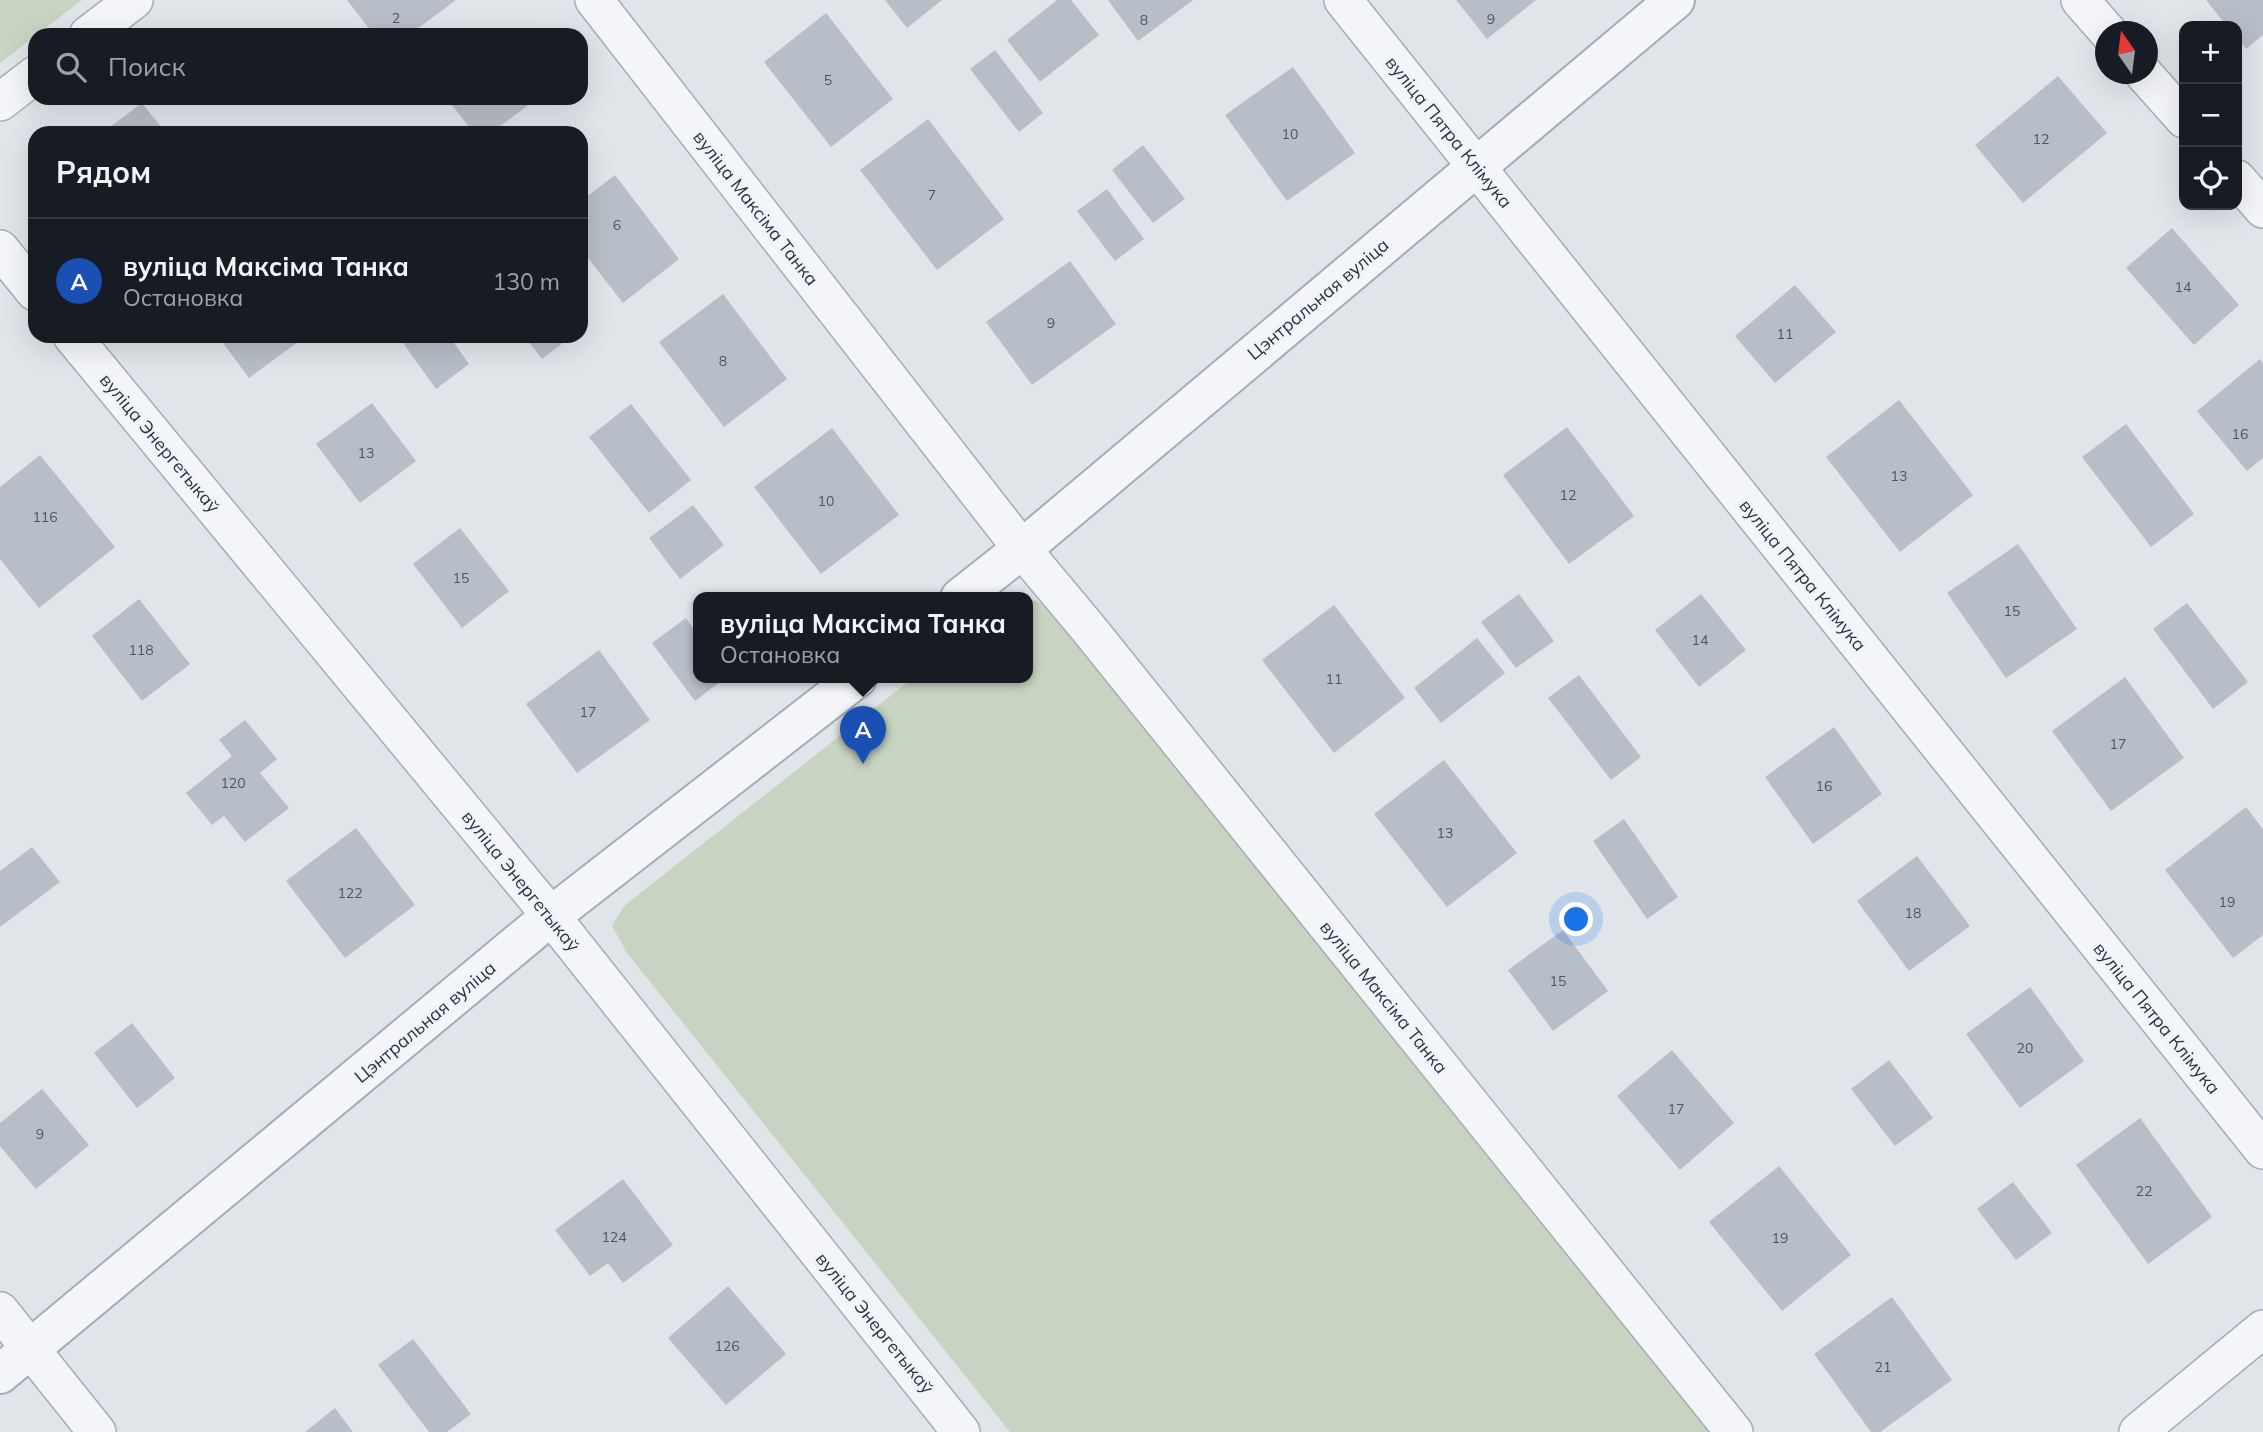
<!DOCTYPE html>
<html lang="ru">
<meta charset="utf-8">
<style>
:root{--surface:#171b24;--page:#242831;--text:#f1f3f6;--muted:#9ea1a6;--line:#363941;--accent:#7c3aed}
body{margin:0;font-family:Mulish,sans-serif;background:var(--page);color:var(--text)}
.controls{position:absolute;right:21px;top:21px;display:grid;overflow:hidden;border-radius:14px;box-shadow:0 7px 28px #0002}
.controls button{width:63px;height:63px;display:grid;place-items:center;padding:0;border:0;border-bottom:2px solid var(--line);background:var(--surface);color:var(--text);font:35px sans-serif}
.compass{position:absolute;left:2095px;top:21px;width:63px;height:63px;border-radius:50%;background:var(--surface);box-shadow:0 7px 28px #0002;rotate:346deg}
.you{position:absolute;left:1577px;top:920px;width:24px;height:24px;margin:-18px;border:5px solid #fff;border-radius:50%;background:#1a73e8;box-shadow:0 0 0 10px #1a73e833}
.badge{display:grid;place-items:center;width:46px;height:46px;border-radius:50%;background:var(--accent);color:#fff;font-size:23px;font-weight:700}
.pin{position:absolute;translate:-50% -58px;filter:drop-shadow(0 2px 4px #0008)}
.pin::after{content:'';position:absolute;top:37px;width:24px;height:21px;background:inherit;clip-path:polygon(0 0,100% 0,50% 100%)}
.popup{position:absolute;left:693px;top:592px;width:340px;height:91px;box-sizing:border-box;display:grid;place-content:center;border-radius:14px;background:var(--surface);filter:drop-shadow(0 2px 5px #0005);font-size:23px;white-space:nowrap;color:var(--muted)}
.popup b{font-size:26px;color:var(--text)}
.popup::after{content:'';position:absolute;left:50%;top:100%;margin-left:-14px;border:14px solid transparent;border-top-color:var(--surface)}
.list{margin:0;padding:0;list-style:none}
h2{display:flex;justify-content:space-between;align-items:center;height:91px;margin:0;padding:0 28px;font-size:30px}
h2 small{font-size:23px;font-weight:400;color:var(--muted)}
.list li{display:grid;grid-template-columns:46px 1fr auto;gap:21px;align-items:center;box-sizing:border-box;height:126px;padding:0 28px;border-top:2px solid var(--line)}
.list b{display:block;font-size:26px;white-space:nowrap}
.list p{margin:0;font-size:23px;white-space:nowrap;color:var(--muted)}
.list em{font-size:23px;font-style:normal;color:var(--muted)}
.icon{flex:none;width:38px;height:38px;fill:none;stroke:currentColor;stroke-width:2;stroke-linecap:round;stroke-linejoin:round}
.map{position:relative;flex:none;width:2263px;height:1432px;overflow:hidden}
.search{position:absolute;background:var(--surface);box-shadow:0 7px 28px #0002;left:28px;top:28px;width:560px;height:77px;display:flex;align-items:center;gap:18px;box-sizing:border-box;padding:0 24px;border-radius:21px;color:var(--muted);font-size:26px}
.panel{position:absolute;background:var(--surface);box-shadow:0 7px 28px #0002;left:28px;top:126px;width:560px;height:217px;border-radius:21px}
.map>svg:first-child{display:block}
.green{fill:#c7d4c1}
.building{fill:#b7bec7}
.lines{fill:none;stroke-linecap:round;stroke-linejoin:round}
.minor-casing{stroke:#a5acb4;stroke-width:40}
.tertiary-casing{stroke:#a5acb4;stroke-width:42}
.minor{stroke:#f3f5f8;stroke-width:37}
.tertiary{stroke:#f3f5f8;stroke-width:38}
.labels{text-anchor:middle;dominant-baseline:central;stroke-width:6;stroke-linejoin:round;paint-order:stroke}
.number-label{font-size:14px;fill:#4c5663}
.street-label{font-size:18px;fill:#283342;stroke:#f0f3f7}
</style>
<div class="map">
<svg width="2263" height="1432" viewBox="0 0 2263 1432">
<rect width="100%" height="100%" fill="#e0e5ea"/>
<path class="green" d="M0,0H82L0,63Z
M1028,599L1037,601L1058,614L1709,1432H1010L627,953L612,926L624,906L913,678H1028Z"/>
<path class="building" d="M347,0H456L409,35H374Z
M885,0H942L907,28Z
M1057,0H1071L1099,35L1040,82L1007,40Z
M1108,0H1193L1138,41Z
M1456,0H1536L1487,39Z
M2206,0H2263V35L2246,49L2237,38V26H2227Z
M826,13L893,99L831,147L764,62Z
M995,50L1043,113L1019,132L970,69Z
M1293,67L1355,153L1287,201L1225,115Z
M2058,76L2107,133L2023,203L1975,145Z
M459,98H538L491,133H474L451,104Z
M142,103L166,133H102Z
M928,119L1004,219L937,270L860,170Z
M1143,145L1185,199L1153,223L1112,170Z
M615,175L679,259L623,303L581,249V201Z
M1107,189L1144,239L1115,261L1077,211Z
M2172,228L2239,305L2194,345L2126,268Z
M1070,261L1116,324L1032,385L986,322Z
M1795,285L1836,332L1775,383L1735,336Z
M723,294L787,379L724,427L659,342Z
M218,336H306L249,378Z
M398,336H449L469,364L436,389Z
M524,336H572L542,359Z
M2260,359L2263,363V458L2247,471L2197,411Z
M1899,400L1973,495L1900,552L1826,457Z
M372,403L416,461L360,503L316,444Z
M631,404L691,480L649,513L589,437Z
M2126,424L2194,514L2151,547L2082,457Z
M1567,427L1634,516L1569,564L1503,475Z
M832,428L899,515L821,574L754,487Z
M40,455L115,547L39,608L0,559V487Z
M693,505L724,545L680,579L649,538Z
M460,528L509,591L462,628L413,564Z
M2018,544L2077,629L2006,678L1947,593Z
M1519,594L1554,641L1516,668L1481,622Z
M1701,594L1746,650L1699,687L1655,630Z
M139,599L190,664L142,701L92,636Z
M2187,603L2248,682L2213,709L2153,629Z
M1334,605L1405,698L1334,753L1262,660Z
M686,618L698,635V678H725L695,701L652,643Z
M1477,638L1505,673L1441,723L1414,688Z
M599,650L650,720L577,773L526,704Z
M1579,675L1641,757L1611,780L1548,698Z
M2125,677L2184,758L2111,811L2052,731Z
M245,720L277,759L260,773L289,808L245,842L224,816L212,825L186,793L232,756L219,740Z
M1834,727L1882,794L1813,844L1765,777Z
M1444,760L1517,853L1447,907L1374,814Z
M2246,807L2263,829V935L2233,958L2165,870Z
M1624,819L1678,897L1647,919L1593,841Z
M356,828L415,905L345,958L286,881Z
M32,847L60,882L0,927V871Z
M1917,856L1970,926L1909,971L1857,901Z
M1563,930L1608,991L1553,1031L1508,970Z
M2030,987L2084,1061L2020,1108L1966,1034Z
M132,1023L175,1078L137,1108L94,1053Z
M1672,1050L1734,1123L1680,1170L1617,1096Z
M1889,1060L1933,1118L1895,1146L1851,1089Z
M42,1089L89,1145L36,1189L0,1146V1123Z
M2140,1118L2212,1217L2148,1264L2076,1165Z
M1779,1166L1851,1255L1782,1311L1709,1222Z
M623,1179L673,1245L623,1283L608,1263L590,1276L555,1230Z
M2013,1182L2052,1233L2016,1260L1977,1209Z
M728,1286L786,1354L726,1405L668,1338Z
M1892,1297L1952,1380L1880,1432H1871L1814,1354Z
M413,1339L471,1414L447,1432H429L378,1365Z
M335,1408L353,1432H305Z"/>
<g class="lines">
<g class="minor-casing">
<path id="minor" d="M594,0L1022,549L1088,628L1734,1432
M1343,0L2263,1150
M2080,0L2108,32
M88,35L134,0
M2144,74L2184,119
M0,102L35,75
M2237,179L2263,209
M0,249L35,292
M72,336L551,916L961,1432
M0,1311L97,1432
M2138,1432L2263,1329"/>
</g>
<g class="tertiary-casing">
<path id="tertiary" d="M960,598L1022,549L1675,0
M0,1374L551,916L857,678"/>
</g>
<use href="#minor" class="minor"/>
<use href="#tertiary" class="tertiary"/>
</g>
<g class="labels">
<g class="number-label">
<text x="396" y="18">2</text>
<text x="1491" y="19">9</text>
<text x="1144" y="20">8</text>
<text x="828" y="80">5</text>
<text x="1290" y="134">10</text>
<text x="2041" y="139">12</text>
<text x="932" y="195">7</text>
<text x="617" y="225">6</text>
<text x="2183" y="287">14</text>
<text x="1051" y="323">9</text>
<text x="1785" y="334">11</text>
<text x="723" y="361">8</text>
<text x="2240" y="434">16</text>
<text x="366" y="453">13</text>
<text x="1899" y="476">13</text>
<text x="1568" y="495">12</text>
<text x="826" y="501">10</text>
<text x="45" y="517">116</text>
<text x="461" y="578">15</text>
<text x="2012" y="611">15</text>
<text x="1700" y="640">14</text>
<text x="141" y="650">118</text>
<text x="1334" y="679">11</text>
<text x="588" y="712">17</text>
<text x="2118" y="744">17</text>
<text x="233" y="783">120</text>
<text x="1824" y="786">16</text>
<text x="1445" y="833">13</text>
<text x="350" y="893">122</text>
<text x="2227" y="902">19</text>
<text x="1913" y="913">18</text>
<text x="1558" y="981">15</text>
<text x="2025" y="1048">20</text>
<text x="1676" y="1109">17</text>
<text x="40" y="1134">9</text>
<text x="2144" y="1191">22</text>
<text x="614" y="1237">124</text>
<text x="1780" y="1238">19</text>
<text x="727" y="1346">126</text>
<text x="1883" y="1367">21</text>
</g>
<g class="street-label">
<text transform="translate(1449 132) rotate(51)">вуліца Пятра Клімука</text>
<text transform="translate(756 208) rotate(52)">вуліца Максіма Танка</text>
<text transform="translate(1318 299) rotate(-40)">Цэнтральная вуліца</text>
<text transform="translate(160 443) rotate(50)">вуліца Энергетыкаў</text>
<text transform="translate(1803 575) rotate(51)">вуліца Пятра Клімука</text>
<text transform="translate(521 881) rotate(51)">вуліца Энергетыкаў</text>
<text transform="translate(1384 997) rotate(51)">вуліца Максіма Танка</text>
<text transform="translate(2157 1018) rotate(51)">вуліца Пятра Клімука</text>
<text transform="translate(425 1022) rotate(-40)">Цэнтральная вуліца</text>
<text transform="translate(875 1323) rotate(51)">вуліца Энергетыкаў</text>
</g>
</g>
</svg>
<div class="controls">
<button>+</button>
<button>−</button>
<button><svg class="icon" aria-label="locate" viewBox="0 0 24 24"><circle cx="12" cy="12" r="6"/><path d="M12 2v4M12 18v4M2 12h4M18 12h4"/></svg></button>
</div>
<svg class="compass" viewBox="-18 -18 36 36"><path d="M0-13l5 13h-10z" fill="#e53935"/><path d="M0 13l5-13h-10z" fill="#9ea1a6"/></svg>
<div class="you"></div>
<div class="pin badge" style="left:863px;top:764px;background:#1a4fb4">A</div>
<div class="popup"><b>вуліца Максіма Танка</b>Остановка</div>
<div class="search"><svg class="icon" aria-label="search" viewBox="0 0 24 24"><circle cx="10" cy="10" r="6"/><path d="M15 15l6 6"/></svg>Поиск</div>
<section class="panel">
<h2>Рядом<small></small></h2>
<ul class="list">
<li><span class="badge" style="background:#1a4fb4">A</span><div><b>вуліца Максіма Танка</b><p>Остановка</p></div><em>130 m</em></li>
</ul>
</section>
</div>
